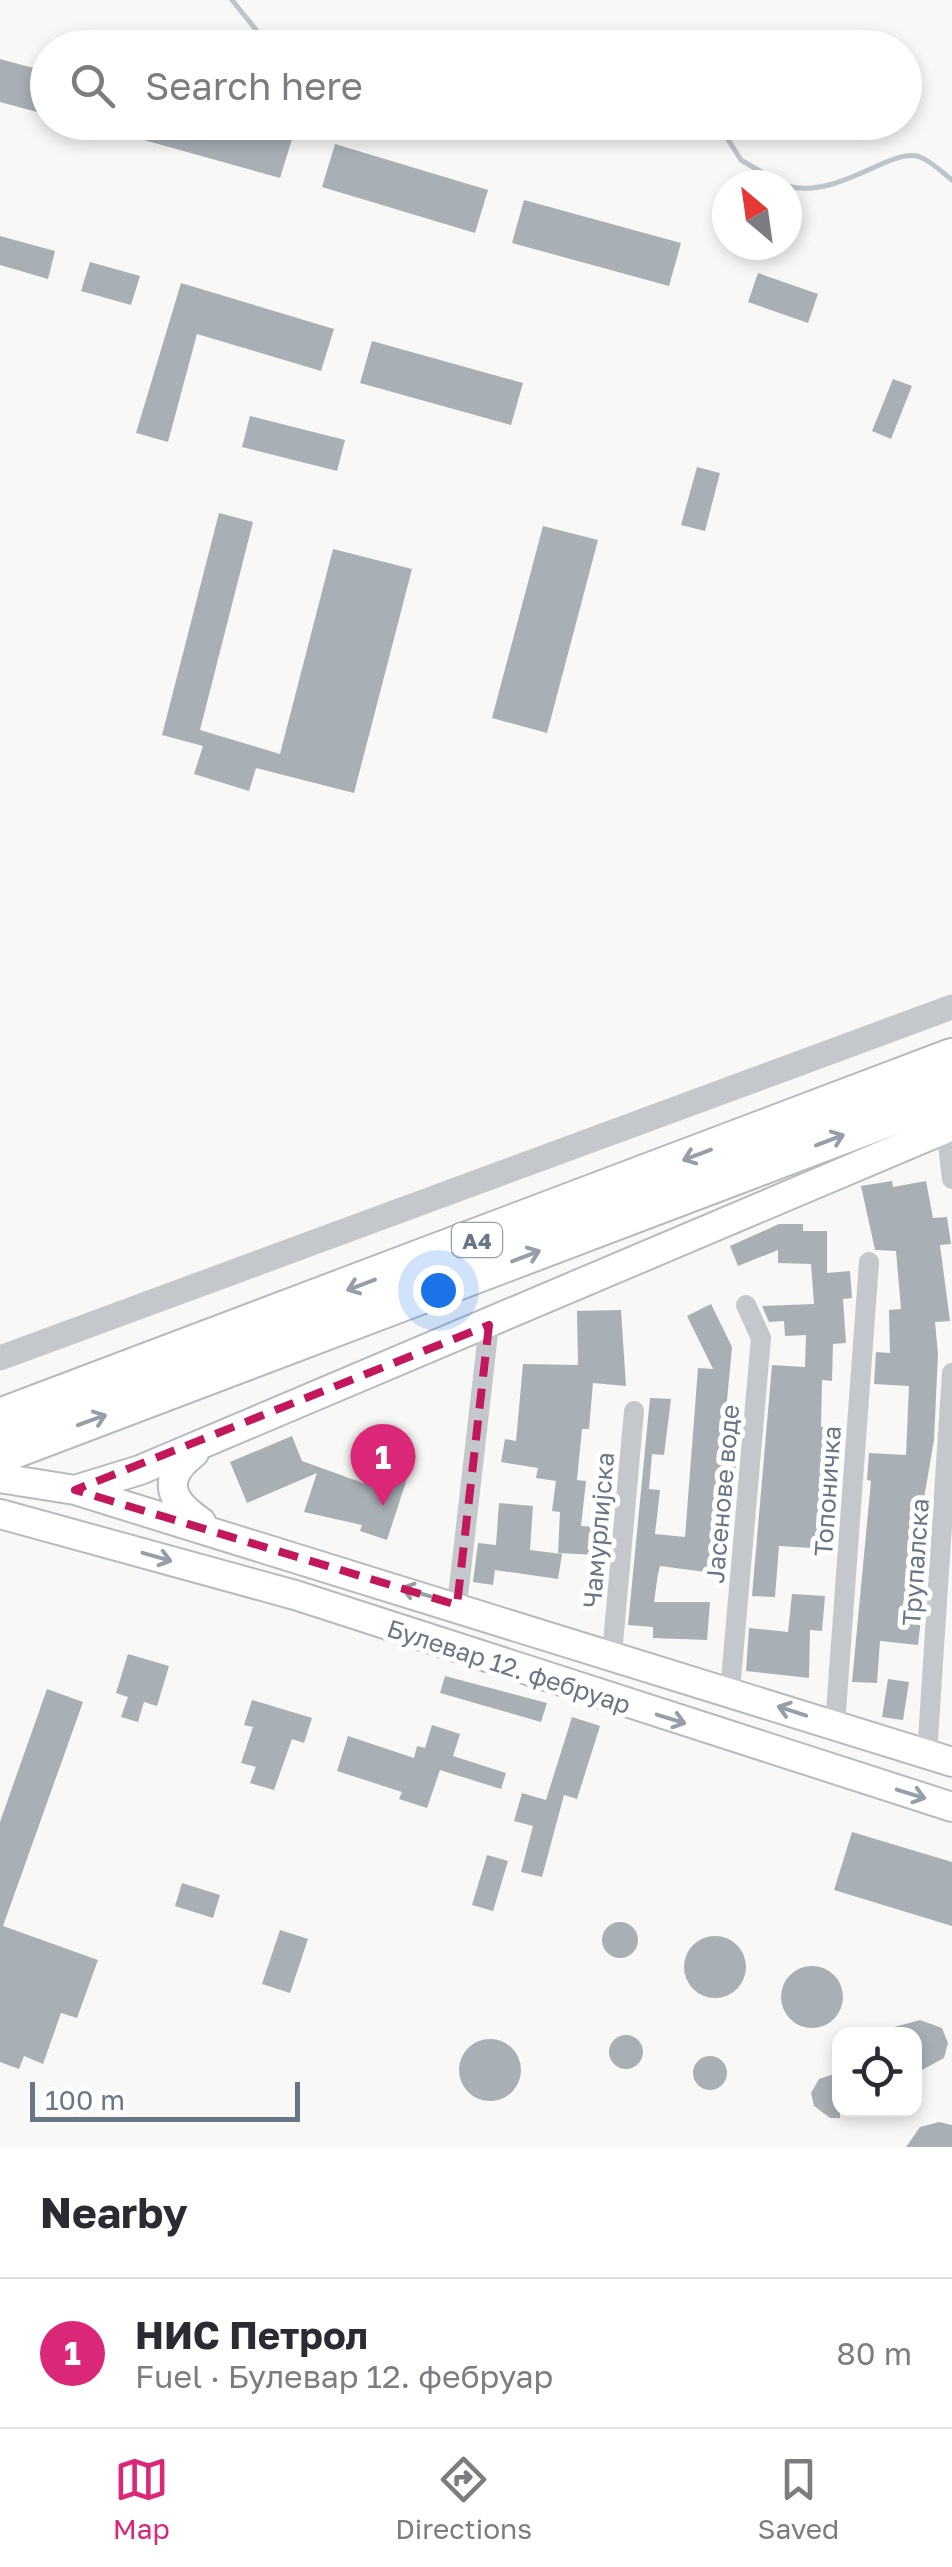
<!DOCTYPE html>
<meta charset="utf-8">
<style>
:root{--surface:#fff;--page:#f2f2f3;--text:#2b2b33;--muted:#7c7c81;--line:#e1e1e2;--accent:#db2777}
body{margin:0;font-family:"Golos Text",sans-serif;background:var(--page);color:var(--text)}
.controls{position:absolute;right:30px;bottom:30px;display:grid;overflow:hidden;border-radius:20px;box-shadow:0 5px 15px #0003}
.controls button{width:90px;height:90px;display:grid;place-items:center;padding:0;border:0;border-bottom:2px solid var(--line);background:var(--surface);color:var(--text);font:50px sans-serif}
.compass{position:absolute;left:712px;top:170px;width:90px;height:90px;border-radius:50%;background:var(--surface);box-shadow:0 5px 15px #0003;rotate:331deg}
.scale{position:absolute;left:30px;bottom:25px;width:270px;box-sizing:border-box;padding-left:10px;border:5px solid #687685;border-top:0;font-size:28px;line-height:35px;white-space:nowrap;color:#687685;-webkit-text-stroke:8px #fff;paint-order:stroke}
.you{position:absolute;left:438px;top:1290px;width:35px;height:35px;margin:-25px;border:8px solid #fff;border-radius:50%;background:#1a73e8;box-shadow:0 0 0 15px #1a73e833}
.badge{display:grid;place-items:center;width:65px;height:65px;border-radius:50%;background:var(--accent);color:#fff;font-size:32px;font-weight:700}
.pin{position:absolute;translate:-50% -82px;filter:drop-shadow(0 2px 5px #0008)}
.pin::after{content:'';position:absolute;top:52px;width:35px;height:30px;background:inherit;clip-path:polygon(0 0,100% 0,50% 100%)}
.list{margin:0;padding:0;list-style:none}
h2{display:flex;justify-content:space-between;align-items:center;height:130px;margin:0;padding:0 40px;font-size:42px}
h2 small{font-size:32px;font-weight:400;color:var(--muted)}
.list li{display:grid;grid-template-columns:65px 1fr auto;gap:30px;align-items:center;box-sizing:border-box;height:150px;padding:0 40px;border-top:2px solid var(--line)}
.list b{display:block;font-size:38px;white-space:nowrap}
.list p{margin:0;font-size:32px;white-space:nowrap;color:var(--muted)}
.list em{font-size:32px;font-style:normal;color:var(--muted)}
.icon{flex:none;width:55px;height:55px;fill:none;stroke:currentColor;stroke-width:2;stroke-linecap:round;stroke-linejoin:round}
.map{position:relative;flex:none;width:952px;height:2147px;overflow:hidden}
.search{position:absolute;background:var(--surface);box-shadow:0 5px 15px #0003;left:30px;right:30px;top:30px;height:110px;display:flex;align-items:center;gap:25px;box-sizing:border-box;padding:0 35px;border-radius:55px;color:var(--muted);font-size:38px}
.sheet{height:280px;background:var(--surface)}
nav{display:flex;justify-content:space-around;align-items:center;box-sizing:border-box;height:140px;border-top:2px solid var(--line);background:var(--surface);font-size:28px;color:var(--muted)}
nav a{display:grid;justify-items:center;gap:5px}
nav .on{color:var(--accent)}
.map>svg:first-child{display:block}
.lines{fill:none;stroke-linecap:round;stroke-linejoin:round}
.stream{stroke:#bcc5cb;stroke-width:5}
.building{fill:#a8b0b6}
.secondary-casing{stroke:#b6bbbf;stroke-width:32}
.motorway-casing{stroke:#b7babd;stroke-width:42}
.minor{stroke:#c4c7cb;stroke-width:20}
.tertiary{stroke:#c4c7cb;stroke-width:25}
.secondary{stroke:#fff;stroke-width:28}
.motorway{stroke:#fff;stroke-width:38}
.oneway{stroke:#959faa}
.marked{fill:none;stroke:#c2185b;stroke-width:8;stroke-dasharray:20 12;stroke-linejoin:round}
.labels{text-anchor:middle;dominant-baseline:central;stroke-width:10;stroke-linejoin:round;paint-order:stroke}
.shield{fill:#fff;stroke:#959faa;stroke-width:2.5}
.shield-label{font-size:22px;font-weight:bold;fill:#687685}
.street-label{font-size:25px;fill:#687685;stroke:#fff}
</style>
<div class="map">
<svg width="952" height="2147" viewBox="0 0 952 2147">
<rect width="100%" height="100%" fill="#f8f8f6"/>
<g class="lines">
<path class="stream" d="M232,0L261,36L278,48
M717,122L741,160L784,185
M787,186C838,200 892,146 920,157C931,161 943,173 952,180"/>
</g>
<path class="building" d="M0,59L48,72V115L0,102Z
M129,122H244L293,136L280,178L126,135Z
M335,144L488,190L475,233L322,187Z
M524,200L681,243L669,286L512,243Z
M0,236L55,251L48,279L0,265Z
M90,262L140,276L131,305L81,291Z
M758,273L818,294L808,323L748,302Z
M181,283L334,329L321,371L197,334L168,442L136,433Z
M372,341L523,383L511,425L360,383Z
M893,379L912,386L891,439L872,431Z
M250,416L345,440L337,471L242,447Z
M697,467L720,473L705,531L681,525Z
M219,513L253,522L200,730L280,754L333,549L412,569L354,793L256,768L249,791L194,774L203,746L162,735Z
M543,526L598,540L547,733L492,718Z
M892,1181L893,1187L926,1181L933,1218L947,1217L951,1244L940,1245L950,1321L935,1322L938,1354L934,1440L921,1516H929L925,1569L911,1567L908,1610L922,1611L918,1645L880,1641L877,1683L852,1682L871,1481L867,1480L869,1453L906,1455L909,1386L874,1384L876,1352L890,1353L889,1310L901,1309L896,1251L875,1250L861,1186Z
M779,1224H803V1231H827V1273L850,1271L852,1298L843,1299L846,1343L833,1344L832,1381L822,1380L821,1427H830L828,1467L836,1468L835,1483L823,1482L819,1520H829L827,1549L779,1546L775,1597L752,1596L772,1365L805,1367L806,1335L785,1336L784,1321L769,1322L762,1306L814,1304L811,1264L778,1263V1250L738,1266L730,1246Z
M711,1304L732,1347L723,1443L738,1444L734,1485L722,1488L713,1573L660,1566L658,1574L654,1602H710L707,1640L653,1638V1627L628,1625L650,1398L671,1399L664,1455L652,1454L649,1489L660,1490L655,1534L685,1537L698,1368L713,1369L687,1316Z
M621,1310L626,1386L593,1383L589,1429H582L577,1480L586,1481L581,1526L597,1527L596,1555L558,1553L560,1512L552,1511L556,1481L536,1478L538,1468L501,1462L505,1439L516,1441L523,1364L578,1365L577,1311Z
M292,1436L302,1461L374,1487L385,1454L412,1463L387,1540L360,1531L362,1525L304,1512L317,1473L247,1503L230,1462Z
M499,1503L533,1506L530,1550L562,1554L558,1579L495,1570L493,1585L473,1582L478,1543L496,1545Z
M792,1594L825,1596L822,1631L810,1630L809,1678L746,1671L749,1628L788,1632Z
M128,1654L169,1666L157,1706L144,1702L138,1722L121,1717L128,1697L116,1693Z
M445,1676L547,1703L541,1722L440,1693Z
M888,1679L909,1682L903,1720L882,1717Z
M47,1689L83,1702L3,1926L98,1960L77,2018L61,2013L43,2064L24,2056L19,2069L0,2062V1822Z
M252,1700L312,1718L304,1743L292,1739L274,1790L250,1783L256,1767L241,1763L253,1727L244,1725Z
M572,1717L600,1726L577,1799L564,1795L542,1877L521,1872L533,1826L514,1821L522,1793L546,1800Z
M432,1725L460,1734L453,1756L506,1773L501,1789L440,1770L427,1808L399,1799L402,1792L337,1771L348,1736L414,1758L417,1746L425,1748Z
M852,1832L952,1862V1926L834,1890Z
M487,1855L508,1861L493,1911L472,1905Z
M182,1883L220,1895L213,1918L175,1906Z
M602 1940a18 18 0 1 1 36 0a18 18 0 1 1-36 0Z
M280,1930L308,1939L290,1993L262,1984Z
M684 1967a31 31 0 1 1 62 0a31 31 0 1 1-62 0Z
M781 1997a31 31 0 1 1 62 0a31 31 0 1 1-62 0Z
M920,2020L942,2028L948,2043L944,2058L922,2070L914,2068V2034H883V2030Z
M609 2052a17 17 0 1 1 34 0a17 17 0 1 1-34 0Z
M459 2070a31 31 0 1 1 62 0a31 31 0 1 1-62 0Z
M693 2073a17 17 0 1 1 34 0a17 17 0 1 1-34 0Z
M840,2072V2118H830L814,2106L811,2093L819,2079Z
M939,2122L952,2125V2147H906L920,2127Z"/>
<g class="lines">
<g class="secondary-casing">
<path id="secondary" d="M194,1453C161,1479 169,1500 201,1522
M0,1478L75,1490L140,1470L952,1126
M75,1490L952,1762
M0,1514L295,1595L952,1807"/>
</g>
<g class="motorway-casing">
<path id="motorway" d="M0,1418L952,1058
M0,1454L952,1093"/>
</g>
<path class="minor" d="M946,1128L952,1179
M457,1605L489,1325
M612,1654L634,1411
M730,1691L761,1338L746,1305
M835,1725L869,1262
M927,1754L952,1373"/>
<path class="tertiary" d="M0,1358L952,1007"/>
<use href="#secondary" class="secondary"/>
<use href="#motorway" class="motorway"/>
</g>
<defs><path id="oneway-shaft" d="M-6 0H5M1.5-3L5.5 0L1.5 3" fill="none" stroke-width="1.6" stroke-linecap="round" stroke-linejoin="round" transform="scale(2.5)"/></defs>
<g class="oneway">
<use href="#oneway-shaft" transform="translate(830 1140) rotate(-21)"/>
<use href="#oneway-shaft" transform="translate(697 1155) rotate(159)"/>
<use href="#oneway-shaft" transform="translate(526 1256) rotate(-21)"/>
<use href="#oneway-shaft" transform="translate(361 1285) rotate(159)"/>
<use href="#oneway-shaft" transform="translate(92 1420) rotate(-20)"/>
<use href="#oneway-shaft" transform="translate(157 1557) rotate(16)"/>
<use href="#oneway-shaft" transform="translate(416 1592) rotate(-163)"/>
<use href="#oneway-shaft" transform="translate(792 1711) rotate(-162)"/>
<use href="#oneway-shaft" transform="translate(671 1719) rotate(17)"/>
<use href="#oneway-shaft" transform="translate(911 1794) rotate(17)"/>
</g>
<path class="marked" d="M489,1325L457,1605L75,1490Z"/>
<g class="labels">
<rect class="shield" x="452" y="1223" width="50" height="34" rx="8"/>
<g class="shield-label">
<text x="477" y="1240">A4</text>
</g>
<g class="street-label">
<text transform="translate(827 1491) rotate(-86)">Топоничка</text>
<text transform="translate(722 1494) rotate(-85)">Јасенове воде</text>
<text transform="translate(598 1530) rotate(-85)">Чамурлијска</text>
<text transform="translate(915 1562) rotate(-86)">Трупалска</text>
<text transform="translate(509 1666) rotate(18)">Булевар 12. фебруар</text>
</g>
</g>
</svg>
<div class="controls">
<button><svg class="icon" aria-label="locate" viewBox="0 0 24 24"><circle cx="12" cy="12" r="6"/><path d="M12 2v4M12 18v4M2 12h4M18 12h4"/></svg></button>
</div>
<svg class="compass" viewBox="-18 -18 36 36"><path d="M0-13l5 13h-10z" fill="#e53935"/><path d="M0 13l5-13h-10z" fill="#7c7c81"/></svg>
<div class="scale">100 m</div>
<div class="you"></div>
<div class="pin badge" style="left:383px;top:1506px">1</div>
<div class="search"><svg class="icon" aria-label="search" viewBox="0 0 24 24"><circle cx="10" cy="10" r="6"/><path d="M15 15l6 6"/></svg>Search here</div>
</div>
<section class="sheet">
<h2>Nearby<small></small></h2>
<ul class="list">
<li><span class="badge">1</span><div><b>НИС Петрол</b><p>Fuel · Булевар 12. фебруар</p></div><em>80 m</em></li>
</ul>
</section>
<nav>
<a class="on"><svg class="icon" aria-label="map" viewBox="0 0 24 24"><path d="M3 6l6-2 6 2 6-2v14l-6 2-6-2-6 2zM9 4v14M15 6v14"/></svg>Map</a>
<a><svg class="icon" aria-label="directions" viewBox="0 0 24 24"><path d="M12 3l9 9-9 9-9-9zM9 14v-3h6M13 9l2 2-2 2"/></svg>Directions</a>
<a><svg class="icon" aria-label="saved" viewBox="0 0 24 24"><path d="M7 4h10v16l-5-4-5 4z"/></svg>Saved</a>
</nav>
